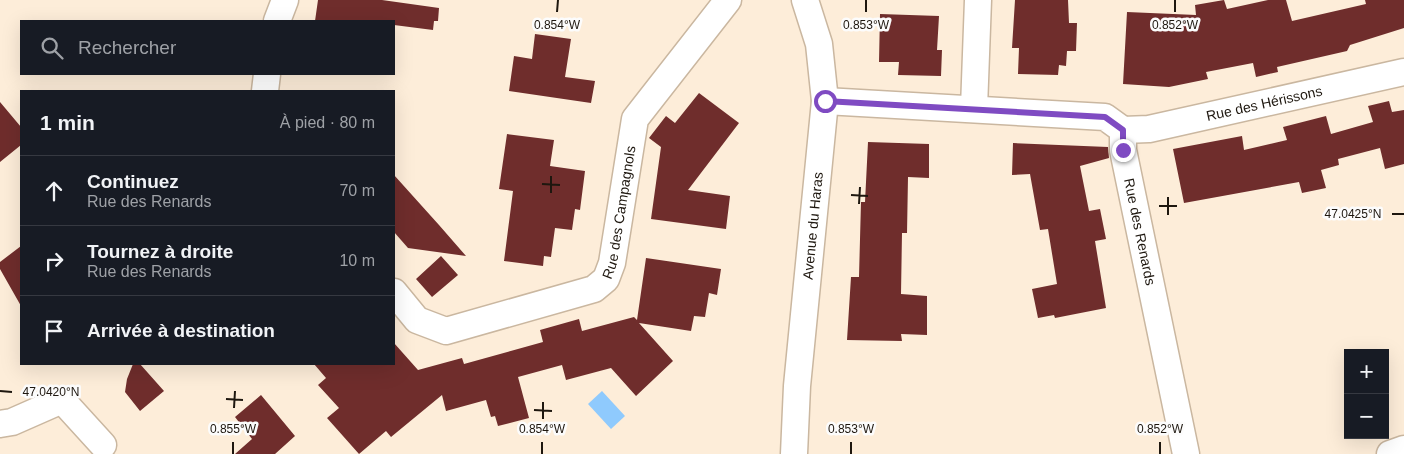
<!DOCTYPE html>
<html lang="fr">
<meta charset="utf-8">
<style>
:root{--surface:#171b24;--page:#242831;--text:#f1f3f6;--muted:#9ea1a6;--line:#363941}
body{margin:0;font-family:Arial,sans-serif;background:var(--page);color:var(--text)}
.controls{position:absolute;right:15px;bottom:15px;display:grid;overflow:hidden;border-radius:0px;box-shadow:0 5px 20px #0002}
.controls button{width:45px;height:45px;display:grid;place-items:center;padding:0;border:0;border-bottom:1px solid var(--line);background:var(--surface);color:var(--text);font:25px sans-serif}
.stop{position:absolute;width:15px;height:15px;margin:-11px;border:4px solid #7f4bc2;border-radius:50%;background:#fff}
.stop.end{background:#7f4bc2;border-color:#fff;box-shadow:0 1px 5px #0008}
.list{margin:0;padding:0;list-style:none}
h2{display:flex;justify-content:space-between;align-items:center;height:65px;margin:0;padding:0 20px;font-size:21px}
h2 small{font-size:16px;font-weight:400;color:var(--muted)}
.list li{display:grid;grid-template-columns:32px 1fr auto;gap:15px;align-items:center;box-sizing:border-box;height:70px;padding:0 20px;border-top:1px solid var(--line)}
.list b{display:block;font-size:19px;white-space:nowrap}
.list p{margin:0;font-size:16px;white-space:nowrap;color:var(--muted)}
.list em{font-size:16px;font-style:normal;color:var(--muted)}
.icon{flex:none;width:28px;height:28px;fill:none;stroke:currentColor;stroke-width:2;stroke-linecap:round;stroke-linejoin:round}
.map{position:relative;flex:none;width:1404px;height:454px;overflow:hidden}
.search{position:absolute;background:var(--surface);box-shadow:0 5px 20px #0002;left:20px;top:20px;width:375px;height:55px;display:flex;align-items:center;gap:12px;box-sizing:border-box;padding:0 18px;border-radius:0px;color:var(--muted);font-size:19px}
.panel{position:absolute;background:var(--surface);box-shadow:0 5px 20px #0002;left:20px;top:90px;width:375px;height:275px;border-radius:0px}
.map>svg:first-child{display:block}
.water{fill:#8fcafd}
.building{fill:#6f2d2c}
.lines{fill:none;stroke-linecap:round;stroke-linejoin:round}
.minor-casing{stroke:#cab7a0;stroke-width:29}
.minor{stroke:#fff;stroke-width:26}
.route{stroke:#7f4bc2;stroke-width:6}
.ticks{fill:none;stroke:#1e170f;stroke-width:2}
.labels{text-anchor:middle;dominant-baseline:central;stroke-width:5;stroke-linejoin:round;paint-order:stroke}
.street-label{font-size:14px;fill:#1e170f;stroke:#fcfcfc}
.ticks-label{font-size:12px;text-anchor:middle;fill:#1e170f;stroke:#fcfcfc;stroke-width:5;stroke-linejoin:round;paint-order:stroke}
</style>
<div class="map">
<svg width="1404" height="454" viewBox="0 0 1404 454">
<rect width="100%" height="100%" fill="#fdedd9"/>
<path class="water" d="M602,391L625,416L611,429L588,404Z"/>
<path class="building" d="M318,0H382L439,8L438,21H434L433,30L394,25V21H315Z
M1015,0H1068L1069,23H1077L1076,51H1067L1066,66L1059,65L1058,75L1018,74L1019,48H1012Z
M1224,0L1227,9L1268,0H1286L1292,21L1366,4L1365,0H1404V28L1350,45L1347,51L1277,67L1278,72L1256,77L1253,63L1206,72L1208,79L1169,87L1123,84L1127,12L1196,15L1195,5Z
M880,14L939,16L937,50H942L941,76L898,75L899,62H879Z
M535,34L571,39L565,77L595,81L591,103L509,91L514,56L532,59Z
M699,93L739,123L688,190L730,196L726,229L651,219L661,147L649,138L666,116L675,123Z
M1389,101L1392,112L1404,110V164L1385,169L1380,148L1338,159L1339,165L1321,170L1326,188L1302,193L1299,182L1184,203L1173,149L1242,136L1244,150L1287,140L1283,127L1326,116L1331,134L1373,122L1368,106Z
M0,102L21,127V145L0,162Z
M507,134L554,140L550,166L585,171L580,210L575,209L572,230L555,228L551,257L544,256L543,266L504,261L513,191L499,189Z
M868,142L929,144V178L908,177L907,233H902L901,294L927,296V335L901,334L902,341L847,340L851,277H859L861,202H865Z
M1013,143L1108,147L1109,158L1080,166L1089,211L1100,209L1106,239L1095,241L1106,308L1055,318L1054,315L1038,318L1032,289L1057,284L1048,229L1040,230L1030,174L1012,175Z
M394,175L439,225L466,256L408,248L394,232Z
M21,246V306L0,269V262Z
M441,256L458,275L432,297L416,279Z
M646,258L721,269L717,295L709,293L705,317L694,316L691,331L639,323L673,361L636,396L611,368L566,380L562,365L518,377L529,418L498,426L495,416L491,417L486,400L446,411L442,395L391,437L386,431L359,454L327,418L339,408L318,385L326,378L314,364H394V343L418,370L462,358L464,364L543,342L540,330L579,319L582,331L634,317L637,320Z
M133,364H140L164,391L140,411L125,392L127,379Z
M261,395L295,436L275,454H235L252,439L235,417Z"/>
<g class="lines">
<g class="minor-casing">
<g id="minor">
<path d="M277,21L285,0"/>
<path d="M265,91L267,74"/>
<path id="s1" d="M825,101L1105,117L1123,130V150L1186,454"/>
<path d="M974,108L978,0"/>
<path id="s2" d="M1123,130L1149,129L1404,72"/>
<path id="s3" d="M394,292L417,320L446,331L594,289L606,279L612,263L635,119L728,0"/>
<path d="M0,424L12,422L62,400L103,445"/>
<path id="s4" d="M794,454L797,386L825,101L819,44L805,0"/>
<path d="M1390,454L1404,449"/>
</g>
</g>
<use href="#minor" class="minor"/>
</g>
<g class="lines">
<path class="route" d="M825,101L1105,117L1123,130V150"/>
</g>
<path class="ticks" d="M557,12L558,0M866,12V0M1175,12V0M542,184L560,185M551,193V176M851,195L868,196M859,204L860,187M1159,206H1177M1392,214H1404M1168,215V197M0,391L12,392M226,399L243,400M234,408L235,391M534,410L552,411M543,419V402M233,454V442M542,454V442M851,454V442M1160,454V442"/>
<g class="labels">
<g class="street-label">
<text stroke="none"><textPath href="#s2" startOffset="144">Rue des Hérissons</textPath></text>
<text stroke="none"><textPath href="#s3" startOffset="305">Rue des Campagnols</textPath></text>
<text stroke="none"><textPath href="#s4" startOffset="229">Avenue du Haras</textPath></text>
<text stroke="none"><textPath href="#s1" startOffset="406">Rue des Renards</textPath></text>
</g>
</g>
<g class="ticks-label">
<text x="557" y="29">0.854°W</text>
<text x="866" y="29">0.853°W</text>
<text x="1175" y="29">0.852°W</text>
<text x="1353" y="218">47.0425°N</text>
<text x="51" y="396">47.0420°N</text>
<text x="233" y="433">0.855°W</text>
<text x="542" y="433">0.854°W</text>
<text x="851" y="433">0.853°W</text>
<text x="1160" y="433">0.852°W</text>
</g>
</svg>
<div class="controls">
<button>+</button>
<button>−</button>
</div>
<div class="stop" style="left:825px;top:101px"></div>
<div class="stop end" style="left:1123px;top:150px"></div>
<div class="search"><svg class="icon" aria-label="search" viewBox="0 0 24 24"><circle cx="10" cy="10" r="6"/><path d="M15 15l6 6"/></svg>Rechercher</div>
<section class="panel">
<h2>1 min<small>À pied · 80 m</small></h2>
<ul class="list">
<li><svg class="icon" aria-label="ahead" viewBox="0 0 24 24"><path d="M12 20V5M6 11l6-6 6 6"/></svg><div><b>Continuez</b><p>Rue des Renards</p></div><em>70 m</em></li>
<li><svg class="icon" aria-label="right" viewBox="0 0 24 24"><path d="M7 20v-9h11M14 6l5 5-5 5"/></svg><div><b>Tournez à droite</b><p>Rue des Renards</p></div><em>10 m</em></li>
<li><svg class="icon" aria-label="arrive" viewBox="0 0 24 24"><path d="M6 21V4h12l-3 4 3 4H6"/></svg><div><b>Arrivée à destination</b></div></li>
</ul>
</section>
</div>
